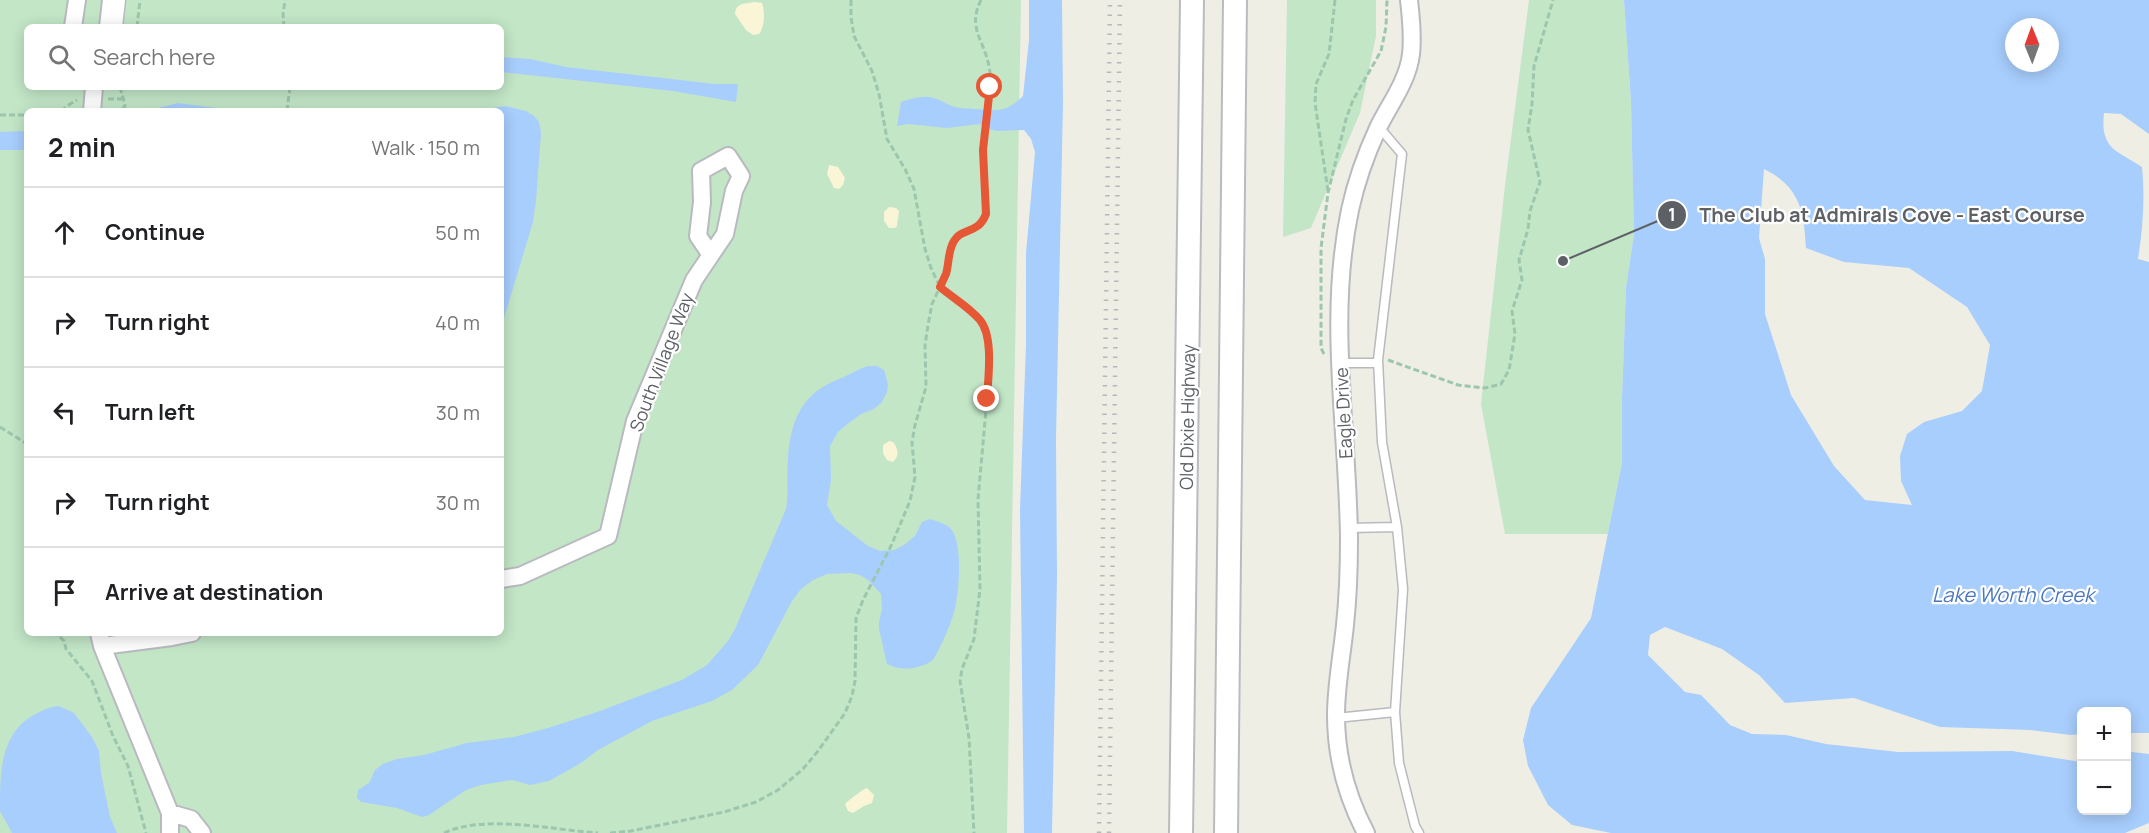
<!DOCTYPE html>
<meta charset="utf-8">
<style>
:root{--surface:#fff;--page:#f6f6f6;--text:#202124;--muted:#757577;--line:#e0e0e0}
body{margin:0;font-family:Manrope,sans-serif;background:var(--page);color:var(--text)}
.controls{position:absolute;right:18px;bottom:18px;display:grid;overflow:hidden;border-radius:9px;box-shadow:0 3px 15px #0003}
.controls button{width:54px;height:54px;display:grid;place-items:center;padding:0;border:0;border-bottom:2px solid var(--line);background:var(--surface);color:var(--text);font:30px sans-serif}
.compass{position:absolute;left:2005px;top:18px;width:54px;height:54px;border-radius:50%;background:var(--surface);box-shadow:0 3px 15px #0003;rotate:359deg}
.stop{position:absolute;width:18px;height:18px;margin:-14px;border:4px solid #e55735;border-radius:50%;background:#fff}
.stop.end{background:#e55735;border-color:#fff;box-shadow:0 2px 6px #0008}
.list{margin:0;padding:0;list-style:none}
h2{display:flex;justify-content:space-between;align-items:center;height:78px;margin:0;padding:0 24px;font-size:26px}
h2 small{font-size:20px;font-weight:400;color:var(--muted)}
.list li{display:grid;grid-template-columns:39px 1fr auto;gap:18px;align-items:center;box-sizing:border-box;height:90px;padding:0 24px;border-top:2px solid var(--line)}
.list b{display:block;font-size:22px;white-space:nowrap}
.list em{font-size:20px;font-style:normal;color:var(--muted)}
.icon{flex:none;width:33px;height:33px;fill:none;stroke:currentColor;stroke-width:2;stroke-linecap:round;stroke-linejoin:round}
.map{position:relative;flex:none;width:2149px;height:833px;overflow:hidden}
.search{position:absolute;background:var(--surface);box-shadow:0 3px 15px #0003;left:24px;top:24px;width:480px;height:66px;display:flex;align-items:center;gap:15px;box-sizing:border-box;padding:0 21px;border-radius:9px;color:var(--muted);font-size:22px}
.panel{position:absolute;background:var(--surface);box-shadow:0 3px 15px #0003;left:24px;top:108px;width:480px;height:528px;border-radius:9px}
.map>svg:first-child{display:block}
.green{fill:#c3e6c7;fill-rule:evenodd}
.sand{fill:#faf5d6}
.water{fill:#a8cefd;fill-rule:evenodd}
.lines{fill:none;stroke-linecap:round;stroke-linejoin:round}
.lane-casing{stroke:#b8babf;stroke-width:11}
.street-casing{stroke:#b8babf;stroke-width:20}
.secondary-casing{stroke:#b9bbc1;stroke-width:26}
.path{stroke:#9cc6ad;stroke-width:3;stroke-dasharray:6 3;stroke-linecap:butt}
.lane{stroke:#fff;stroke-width:8}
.street{stroke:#fff;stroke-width:16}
.secondary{stroke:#fff;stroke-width:22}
.rail{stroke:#b6b7b7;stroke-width:4.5;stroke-dasharray:1.5 8;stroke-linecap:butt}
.route{stroke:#e55735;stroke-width:8}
.labels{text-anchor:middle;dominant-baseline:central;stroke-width:4.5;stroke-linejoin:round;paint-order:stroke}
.street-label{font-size:18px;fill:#5d6065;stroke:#fff}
.water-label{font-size:20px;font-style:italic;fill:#4a76c1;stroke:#fff}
.leader{fill:none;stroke:#5d6065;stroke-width:2}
.callout-dot{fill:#5d6065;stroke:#fff;stroke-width:2}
.mark-label{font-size:18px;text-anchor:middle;font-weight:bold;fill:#fff}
.callout-label{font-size:20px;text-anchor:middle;font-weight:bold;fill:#5d6065;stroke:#fff;stroke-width:4.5;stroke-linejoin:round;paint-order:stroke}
</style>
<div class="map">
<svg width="2149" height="833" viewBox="0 0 2149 833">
<rect width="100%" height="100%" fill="#efeee5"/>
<path class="green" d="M0,0H1021L1007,833H0ZM27,27H501V87H27ZM27,111H501V633H27Z
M1287,0H1376V36L1360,113L1311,228L1283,237Z
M1529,0H1624L1631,102L1634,234L1626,288L1622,398V463L1608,534H1505L1481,404L1505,185Z"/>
<path class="sand" d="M755,2L762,3C765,12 765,26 759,34L753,35L746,30L735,14C736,2 746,4 755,2Z
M829,165L838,167L845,178L843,185L839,189L834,188L827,174Z
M889,207L896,208L899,211L897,226L895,228H889L884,221V212Z
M889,441L893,442C898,448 900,456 893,462L887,460L883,453V445Z
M867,788L874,795L872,803L864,806L853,813L848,811L845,804C849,800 863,789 867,788Z"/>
<path class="water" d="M1029,0H1062L1063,103L1056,439L1057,577L1052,833H1024L1020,510L1026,344V253L1035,152L1031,139L1024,130L997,131L989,129L980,124L947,128L908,124L897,126L901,102C910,99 920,96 929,97C938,98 944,103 952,106C960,109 966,108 975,109C998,110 1004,114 1023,96L1029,40Z
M1624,0H2149V134L2121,114L2104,113C2100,149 2116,150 2142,167C2145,198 2143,228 2138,259L2149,262V733H2127L2126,712H2082L2081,734L2071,735L2030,730L1940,727L1854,698L1785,703L1759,675L1722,649L1665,627L1650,635L1648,655L1685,692L1701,695L1730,725L1752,734L1786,735L1826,744L1898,752L2012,751L2081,762L2082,810H2126L2127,754L2132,752L2149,754V823L2125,833H1611L1572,825L1548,805L1528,766L1523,740L1531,708L1591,618L1622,463V398L1626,288L1634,234L1631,102ZM2014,27H2050V63H2014ZM1764,169C1800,187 1804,211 1806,248L1844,262L1909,268L1967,307L1990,345L1982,391L1962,411L1924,422L1907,434L1900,456L1901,481L1912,505L1865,500L1834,466L1791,395L1765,314V259L1759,238Z
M501,57L530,59L566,67L715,84H738L736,102L673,91L501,72Z
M178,103L240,111H146Z
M505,106L526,111L534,116L539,122L541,133L536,201L533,222L501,328V111H473Z
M27,131V150H0V132Z
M868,366H877L884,370L888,384L887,392L882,402L874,409L861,414L845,426L838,432L830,446L831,480L827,505L836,521L868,546L880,551L894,550L904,545L915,536L922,522L930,519C936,521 947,524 951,529C963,543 959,590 955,608C952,622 941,647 933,660C920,669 902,672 887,664L879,629V622L882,609L881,594L868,580L860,575L850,573L827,574L813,580L801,589L792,601L758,665L732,690L712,701L652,721L598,750L581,763L549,781L530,785L512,780L481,785L466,790L429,815L422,817L397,808L361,802L357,798L358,790L369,783L375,770L383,764L397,759L424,755L467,743L514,737L548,728L597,712L682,680L707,665L728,641L735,629L786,509C789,492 786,476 788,459C790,421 802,393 839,379C849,375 858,369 868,366Z
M59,706L74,713L92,737L99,751L101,773L110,817L117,833H12L0,811C0,772 0,736 32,716C41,711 48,707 59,706Z"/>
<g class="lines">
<g class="lane-casing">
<path id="lane" d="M118,27L121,0
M1340,363H1378
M1349,528L1397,527
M1395,712L1399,763L1415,826L1419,833
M1336,718L1395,712L1403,589L1397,527L1382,442L1378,360L1402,154L1379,127"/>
</g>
<g class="street-casing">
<path id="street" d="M73,27L77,0
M108,27L111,0
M92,111L94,87
M501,579L520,576L608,536L635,421L694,280L725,234L734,191L741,176L728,156L701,171L702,202L698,236L711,255
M99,633L102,646L170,813V833
M102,646L172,637L192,633
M170,813L191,819L202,833
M1366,833C1347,797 1336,756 1336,715C1336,685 1342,655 1345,625C1348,597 1349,568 1349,539C1348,430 1327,319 1350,210C1356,182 1366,154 1378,128C1389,105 1408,81 1411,54C1413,37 1411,17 1409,0"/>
</g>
<g class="secondary-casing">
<path id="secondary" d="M1181,833L1192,0
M1226,833L1235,0"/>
</g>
<path class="path" d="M851,0V17L854,36L872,71L879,94L887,139L905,169L914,189L925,249L931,268L940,287L979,320L985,329L988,348L987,399L978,499L980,589L974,639L962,669L960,681L969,738L974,833
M137,27L140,0
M284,27L283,14L285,0
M120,87L125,105L122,111
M108,99H124
M61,111L70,104L77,100
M287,111L290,87
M0,115H27
M1328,191L1315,103L1316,84L1329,54L1335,0
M1324,354L1321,348V248L1328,193L1346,119L1353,100L1381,51L1386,27L1387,0
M1388,360L1458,385L1485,388L1501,384L1509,370L1515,334L1512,311L1522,280L1519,260L1528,229L1530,211L1540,182L1528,130L1532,104L1534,66L1553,0
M0,427L27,444
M52,633L59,636L64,641L66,649L92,681L113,736L128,766L146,833
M444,833C484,814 554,830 598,833
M610,833L631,831L724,812L756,802L778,790L803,769L818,751L845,713L852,696L855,681L856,618L863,600L891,546L910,501L915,477L912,442L915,425L926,387L925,345L928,325L932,304L946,274L954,240L983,223L986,214C986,193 982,171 983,150C984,125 994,89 989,66C984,40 967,28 981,0"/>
<use href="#lane" class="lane"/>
<use href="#street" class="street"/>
<use href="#secondary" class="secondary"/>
<path class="rail" d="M1099,833L1110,0
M1109,833L1120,0"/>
</g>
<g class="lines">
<path class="route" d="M987,399C988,378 994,337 980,320C969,307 953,298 940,287C942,283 944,278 946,274C949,264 948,250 954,241C962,227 978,235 986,214L983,150L990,87"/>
</g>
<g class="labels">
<g class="street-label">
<text transform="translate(661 362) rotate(-69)">South Village Way</text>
<text transform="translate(1343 413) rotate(-93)">Eagle Drive</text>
<text transform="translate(1187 417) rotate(-89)">Old Dixie Highway</text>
</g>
<g class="water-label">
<text x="2013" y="594">Lake Worth Creek</text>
</g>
</g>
<path class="leader" d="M1563 261L1672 215"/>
<g class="callout-dot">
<circle cx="1563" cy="261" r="6"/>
<circle cx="1672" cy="215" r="15"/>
</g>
<g class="mark-label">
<text x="1672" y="221">1</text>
</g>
<g class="callout-label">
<text x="1892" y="222">The Club at Admirals Cove - East Course</text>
</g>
</svg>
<div class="controls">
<button>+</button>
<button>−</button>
</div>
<svg class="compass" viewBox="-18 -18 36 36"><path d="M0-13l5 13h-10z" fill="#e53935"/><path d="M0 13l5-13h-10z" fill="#757577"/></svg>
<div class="stop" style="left:990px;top:87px"></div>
<div class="stop end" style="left:987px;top:399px"></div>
<div class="search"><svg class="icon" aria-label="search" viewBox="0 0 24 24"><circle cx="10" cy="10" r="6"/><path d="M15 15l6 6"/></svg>Search here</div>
<section class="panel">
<h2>2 min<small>Walk · 150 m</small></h2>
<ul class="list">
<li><svg class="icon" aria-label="ahead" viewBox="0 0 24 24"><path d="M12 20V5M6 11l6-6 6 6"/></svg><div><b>Continue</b></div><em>50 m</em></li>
<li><svg class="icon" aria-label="right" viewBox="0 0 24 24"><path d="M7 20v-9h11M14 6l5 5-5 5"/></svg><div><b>Turn right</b></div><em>40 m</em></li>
<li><svg class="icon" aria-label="left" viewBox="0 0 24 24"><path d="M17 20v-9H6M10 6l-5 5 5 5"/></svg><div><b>Turn left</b></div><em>30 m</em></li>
<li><svg class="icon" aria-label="right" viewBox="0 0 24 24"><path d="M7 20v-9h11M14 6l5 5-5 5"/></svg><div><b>Turn right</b></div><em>30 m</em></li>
<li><svg class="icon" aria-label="arrive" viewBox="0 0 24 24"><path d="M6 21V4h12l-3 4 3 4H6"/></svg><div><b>Arrive at destination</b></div></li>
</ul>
</section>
</div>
